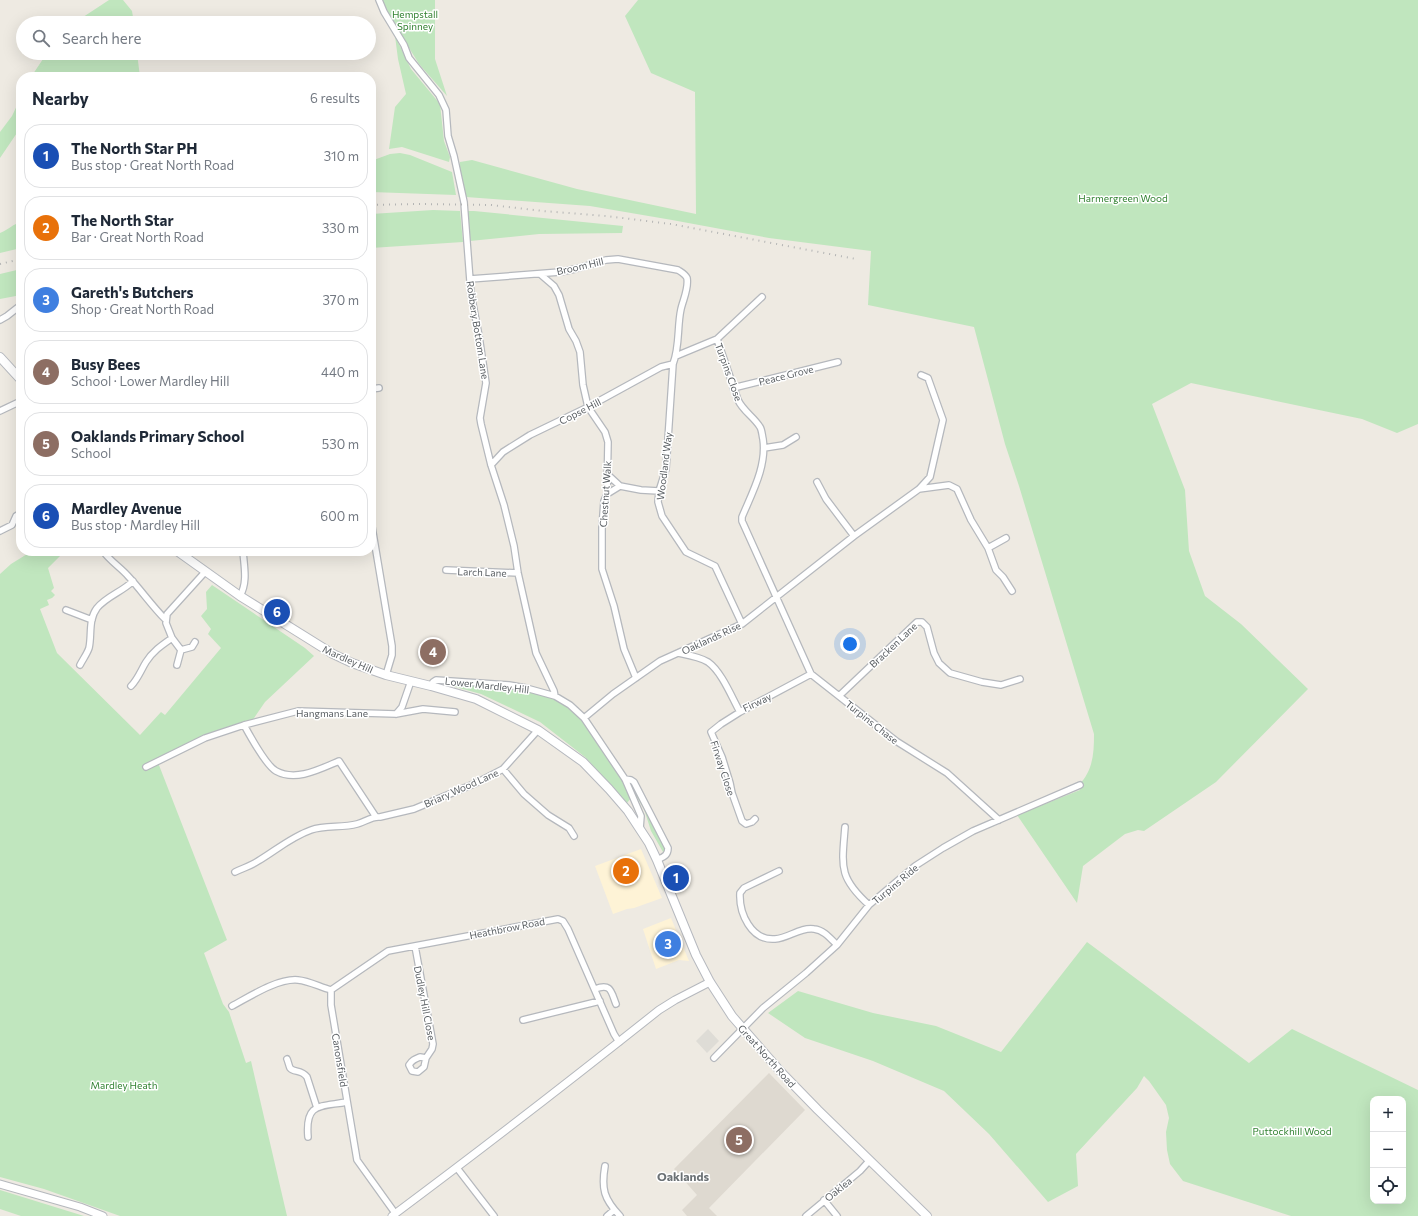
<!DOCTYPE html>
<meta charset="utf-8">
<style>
:root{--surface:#fff;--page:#f6f6f7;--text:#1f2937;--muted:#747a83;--line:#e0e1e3;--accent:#ea580c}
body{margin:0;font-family:Commissioner,sans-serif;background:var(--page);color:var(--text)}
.controls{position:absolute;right:12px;bottom:12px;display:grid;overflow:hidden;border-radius:8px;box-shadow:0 4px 16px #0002}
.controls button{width:36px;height:36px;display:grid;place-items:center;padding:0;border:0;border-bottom:1px solid var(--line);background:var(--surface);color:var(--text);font:20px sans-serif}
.you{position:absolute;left:850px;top:644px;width:14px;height:14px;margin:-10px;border:3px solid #fff;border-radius:50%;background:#1a73e8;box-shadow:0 0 0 6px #1a73e833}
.badge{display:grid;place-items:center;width:26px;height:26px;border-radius:50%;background:var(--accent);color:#fff;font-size:13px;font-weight:700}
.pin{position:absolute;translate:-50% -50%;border:2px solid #fff;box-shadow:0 1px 4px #0006}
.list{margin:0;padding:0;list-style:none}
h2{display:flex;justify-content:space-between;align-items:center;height:52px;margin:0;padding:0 16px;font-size:17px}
h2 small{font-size:13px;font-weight:400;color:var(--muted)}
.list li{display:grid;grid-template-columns:26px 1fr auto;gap:12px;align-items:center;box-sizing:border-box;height:64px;margin:0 8px 8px;padding:0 8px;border:1px solid var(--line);border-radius:16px}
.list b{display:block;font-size:15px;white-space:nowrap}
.list p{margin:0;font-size:13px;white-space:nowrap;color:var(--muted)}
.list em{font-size:13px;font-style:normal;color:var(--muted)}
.icon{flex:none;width:22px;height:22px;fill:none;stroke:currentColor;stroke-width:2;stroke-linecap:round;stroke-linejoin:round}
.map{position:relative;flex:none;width:1418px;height:1216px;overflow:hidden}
.search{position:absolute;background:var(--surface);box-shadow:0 4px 16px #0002;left:16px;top:16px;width:360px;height:44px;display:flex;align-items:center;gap:10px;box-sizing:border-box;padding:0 14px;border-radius:22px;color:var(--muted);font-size:15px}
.panel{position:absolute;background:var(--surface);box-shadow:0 4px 16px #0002;left:16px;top:72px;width:360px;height:484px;border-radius:16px}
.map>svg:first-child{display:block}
.commercial{fill:#fef3d6}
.industrial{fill:#dedcd6}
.education{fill:#ded9d0}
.green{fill:#c0e6be;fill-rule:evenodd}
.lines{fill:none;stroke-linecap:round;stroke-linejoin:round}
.minor-casing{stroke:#b5b8bd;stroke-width:8}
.tertiary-casing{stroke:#b5b8bd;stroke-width:9}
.secondary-casing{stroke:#b6b9bf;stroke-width:10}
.minor{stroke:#fff;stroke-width:5.5}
.tertiary{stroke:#fff;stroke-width:7}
.secondary{stroke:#fff;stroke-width:8}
.rail{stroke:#b3b4b4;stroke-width:2;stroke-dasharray:1 5;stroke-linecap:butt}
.labels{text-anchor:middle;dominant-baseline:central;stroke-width:3;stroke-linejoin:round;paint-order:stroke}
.park-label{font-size:10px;fill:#328232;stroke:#fff}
.street-label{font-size:10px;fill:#5a5f63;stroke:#fff}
.quarter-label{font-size:12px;font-weight:bold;fill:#6b7175;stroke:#fff}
</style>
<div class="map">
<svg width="1418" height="1216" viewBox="0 0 1418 1216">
<rect width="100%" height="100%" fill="#eeeae2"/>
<path class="commercial" d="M641,849L662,898L634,908L627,909L613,914L595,866Z
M671,918L689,961L679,960L656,969L643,929Z"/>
<path class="industrial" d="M708,1029L719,1041L707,1053L696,1041Z"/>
<path class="education" d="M769,1073L805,1110L709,1208L717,1216H687L682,1210L697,1195L674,1169Z"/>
<path class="green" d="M109,0H123L132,11L134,23H74Z
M382,0H435V59L447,96L419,64L385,9Z
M638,0H1418V424L1397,433L1362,419L1191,383L1152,404L1185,490L1189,551L1205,596L1241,624L1308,689L1216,782L1144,831L1138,830L1125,834L1083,866L1077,903L1017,815L1080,790L1079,785C1093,770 1094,754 1094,734L1019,486L1005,444L974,327L868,305L871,251L769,238L672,220L590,206L466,197L459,168L460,162L472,160L577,189L696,214L695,92L651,73L625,16Z
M395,36L411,69L440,104L444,141L450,157L449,162L402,147L389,149L395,107L406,94L398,59Z
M47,53H137L140,77H31Z
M21,97V127L0,158V132L12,116Z
M400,153L410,155L452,172L456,195L371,192V161L390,154Z
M433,210L460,211L463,242L371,248V214Z
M467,211H474L623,226L622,233L539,234L470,241Z
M21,222V248L0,253V233C8,230 13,224 21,222Z
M21,269V295L0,299V274Z
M32,551H58L61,555L48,568L54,588L51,591L55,595L52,598L47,600L49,605L40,609L57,653L140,735L161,712L165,715L221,648L208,634L211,629L201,616L207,609L206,592L212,585L305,648L314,656L265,702L252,721L208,735L188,743L157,760L227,940L204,953L223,1004L229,1012L246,1063L251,1061L287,1216H120L44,1189L0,1177V574L11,564Z
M440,682C475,685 544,686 570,708C583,719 592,735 602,749C613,765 624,780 631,798L627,803L585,757L540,722L481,694L441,683Z
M634,788L650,818L665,849L664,852H663L651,831L644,809L632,789Z
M1087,942L1249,1063L1292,1029L1418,1090V1216H1291L1183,1181L1170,1164L1167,1150L1166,1132L1169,1118L1166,1105L1149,1081L1144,1076L1137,1088L1076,1154L1078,1186L1048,1202L989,1134L944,1091L873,1061L805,1038L768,1013L798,991L873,1013L936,1026L1001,1052ZM1373,1099H1403V1201H1373Z
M0,1190L84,1216H21L0,1209Z"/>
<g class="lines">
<g class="minor-casing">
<path id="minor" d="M379,0L384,12L404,45L409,58L439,95L446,110L448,136L454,156L464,202L471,294L479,336L486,383L480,418L481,424L491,465L504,505L514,546L518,573L536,653L554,691L555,696
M540,274L554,286L559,295L569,329L576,341L580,352L583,385L588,407L605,432L608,442L607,494L604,501L602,528V569L614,606L624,649L636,678
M470,279L560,272L575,269L606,260L618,259L678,270C681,272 685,274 687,278C689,288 683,300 681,309C677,327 680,346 673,364L666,469L659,491L658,502L662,516L686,552L715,566L742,624
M0,320L7,316L21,305
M717,339L762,297
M676,356L717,339L738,400C743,411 754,417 760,427C762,430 762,435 763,439C767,466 752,493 742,517V521L811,674L896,741L947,773L999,820
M733,388L838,362
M371,389L379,388
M0,411L21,401
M764,448L783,445L796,437
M491,465L503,452L530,435L588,407L661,367L673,364
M607,474L620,486
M817,482L826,499L854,536
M919,489L930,477L943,420L928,378L921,375
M607,494L620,486L641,490L659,491
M371,521L392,646V655L386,675
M0,531L12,525L16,516L21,513
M988,548L1006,538
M103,551C110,561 120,567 128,576C141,590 152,606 165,619
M446,570L518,573
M240,596C248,582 244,566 243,551
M66,610L92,620
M172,638L181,650
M678,653C688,655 700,657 708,662C722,672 732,698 740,712
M80,665C83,659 87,654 89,648C92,635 88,620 97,608C107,596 122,592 133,581
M177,665L181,650L192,647L195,642
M131,686C138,679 141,670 146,662C153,651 162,645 172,638L166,623L167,614L205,572
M431,686L433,682L436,680L509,685L526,688L555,696L570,705L584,718L625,779L641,816L640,829
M839,696L917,622H922L927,627L934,653L939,663L950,673L982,682L1001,685L1020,679
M396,714L402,707L411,681
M584,718L613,694L660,661L742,624L854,536L919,489L949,485L957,489L971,520L988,548L996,570L1003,577L1012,591
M244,725C250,736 267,766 276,771C296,782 320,769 339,761L376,817
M146,767L205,738L244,725L298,711L396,714L423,709L455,712
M503,769L524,794L548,815L569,828L574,836
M625,779L631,780L634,782L668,848C668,856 663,857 657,860
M755,819L752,822L746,824L742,821L732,793L730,783L722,757L711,732L721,724L740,712L811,674
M845,827C842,866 838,877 869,905
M779,871L744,888L740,893C739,913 751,941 775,939C789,938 800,927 814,929C824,930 830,938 837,945
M235,872C243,868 251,866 258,861C275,851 291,837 311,830C325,825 342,828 357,824C365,822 372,816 380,817L414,809L476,783L503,769L538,730
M415,946L433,1044L432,1049L426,1058
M595,989C611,983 611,991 616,1004
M232,1006C249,997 278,978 298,980C309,981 320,987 331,990
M523,1020L600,1001
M420,1057L426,1058L424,1067L418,1072L412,1071L409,1065C412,1060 415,1059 420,1057Z
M714,1058L763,1008L806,973L837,945L869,905L915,866L943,848L973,831L1080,785
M287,1059C288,1061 289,1066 290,1068C294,1073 301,1069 307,1077L317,1108
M308,1137C305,1102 320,1107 347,1102
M605,1166C601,1189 604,1199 620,1216
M457,1168L494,1216
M824,1200L837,1216
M395,1213L357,1160L331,1005V990L388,951L558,919L563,921L568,929L614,1034L619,1042
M607,1216L614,1210
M806,1216L860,1171L869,1161"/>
</g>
<g class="tertiary-casing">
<path id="tertiary" d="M0,1184L80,1207L103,1216
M392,1216C482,1149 571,1080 659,1010L675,1000L710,982"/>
</g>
<g class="secondary-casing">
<path id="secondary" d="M0,357L21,380
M177,551L240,596L333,654L352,663L386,675L431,686L476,699L538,730L583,762L609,789L628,811L649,843L657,860L696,955L710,982L732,1016L780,1071L818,1110L927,1216"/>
</g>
<use href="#minor" class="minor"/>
<use href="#tertiary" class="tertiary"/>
<use href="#secondary" class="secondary"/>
<path class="rail" d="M371,205L417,204L491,205L543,211L606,216L671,224L856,259
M0,264L21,259"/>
</g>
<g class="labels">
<g class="park-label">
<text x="415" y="14">Hempstall<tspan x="415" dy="12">Spinney</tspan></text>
<text x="1123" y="198">Harmergreen Wood</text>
<text x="124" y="1085">Mardley Heath</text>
<text x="1292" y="1131">Puttockhill Wood</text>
</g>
<g class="street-label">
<text transform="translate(580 266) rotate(-13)">Broom Hill</text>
<text transform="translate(478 330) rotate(81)">Robbery Bottom Lane</text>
<text transform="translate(729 372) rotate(70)">Turpins Close</text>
<text transform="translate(786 375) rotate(-14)">Peace Grove</text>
<text transform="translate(580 411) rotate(-27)">Copse Hill</text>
<text transform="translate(664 466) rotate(-83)">Woodland Way</text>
<text transform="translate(605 494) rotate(-86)">Chestnut Walk</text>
<text transform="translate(482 572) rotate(2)">Larch Lane</text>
<text transform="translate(711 638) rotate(-25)">Oaklands Rise</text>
<text transform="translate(893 645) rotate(-43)">Bracken Lane</text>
<text transform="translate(348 659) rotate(24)">Mardley Hill</text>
<text transform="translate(487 685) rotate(6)">Lower Mardley Hill</text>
<text transform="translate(757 702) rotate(-26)">Firway</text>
<text x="332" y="713">Hangmans Lane</text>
<text transform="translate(872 722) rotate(38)">Turpins Chase</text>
<text transform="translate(723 768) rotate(72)">Firway Close</text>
<text transform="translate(461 788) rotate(-24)">Briary Wood Lane</text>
<text transform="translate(895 884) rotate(-40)">Turpins Ride</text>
<text transform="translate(507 928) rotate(-11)">Heathbrow Road</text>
<text transform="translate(425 1003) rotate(79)">Dudley Hill Close</text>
<text transform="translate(767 1056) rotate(48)">Great North Road</text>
<text transform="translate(340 1060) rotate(81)">Canonsfield</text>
<text transform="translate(838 1189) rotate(-39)">Oaklea</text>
</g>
<g class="quarter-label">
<text x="683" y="1176">Oaklands</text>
</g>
</g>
</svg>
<div class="controls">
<button>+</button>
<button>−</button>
<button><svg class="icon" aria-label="locate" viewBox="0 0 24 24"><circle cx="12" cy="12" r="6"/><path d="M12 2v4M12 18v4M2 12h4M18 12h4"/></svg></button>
</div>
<div class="you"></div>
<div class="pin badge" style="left:676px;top:878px;background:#1a4fb4">1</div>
<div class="pin badge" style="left:626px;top:871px;background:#e8710a">2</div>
<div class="pin badge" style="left:668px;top:944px;background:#3f7fe0">3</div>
<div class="pin badge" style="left:433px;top:652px;background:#8d6e63">4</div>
<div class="pin badge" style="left:739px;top:1140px;background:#8d6e63">5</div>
<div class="pin badge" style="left:277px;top:612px;background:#1a4fb4">6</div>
<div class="search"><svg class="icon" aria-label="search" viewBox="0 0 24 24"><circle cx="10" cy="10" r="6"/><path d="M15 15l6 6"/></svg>Search here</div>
<section class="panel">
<h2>Nearby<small>6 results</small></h2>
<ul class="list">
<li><span class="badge" style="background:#1a4fb4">1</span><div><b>The North Star PH</b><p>Bus stop · Great North Road</p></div><em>310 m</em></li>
<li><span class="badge" style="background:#e8710a">2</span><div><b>The North Star</b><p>Bar · Great North Road</p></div><em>330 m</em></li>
<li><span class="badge" style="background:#3f7fe0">3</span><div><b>Gareth's Butchers</b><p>Shop · Great North Road</p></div><em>370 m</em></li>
<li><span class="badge" style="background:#8d6e63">4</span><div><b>Busy Bees</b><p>School · Lower Mardley Hill</p></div><em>440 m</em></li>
<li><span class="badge" style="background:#8d6e63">5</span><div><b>Oaklands Primary School</b><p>School</p></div><em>530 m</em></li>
<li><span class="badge" style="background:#1a4fb4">6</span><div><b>Mardley Avenue</b><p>Bus stop · Mardley Hill</p></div><em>600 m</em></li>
</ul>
</section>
</div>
